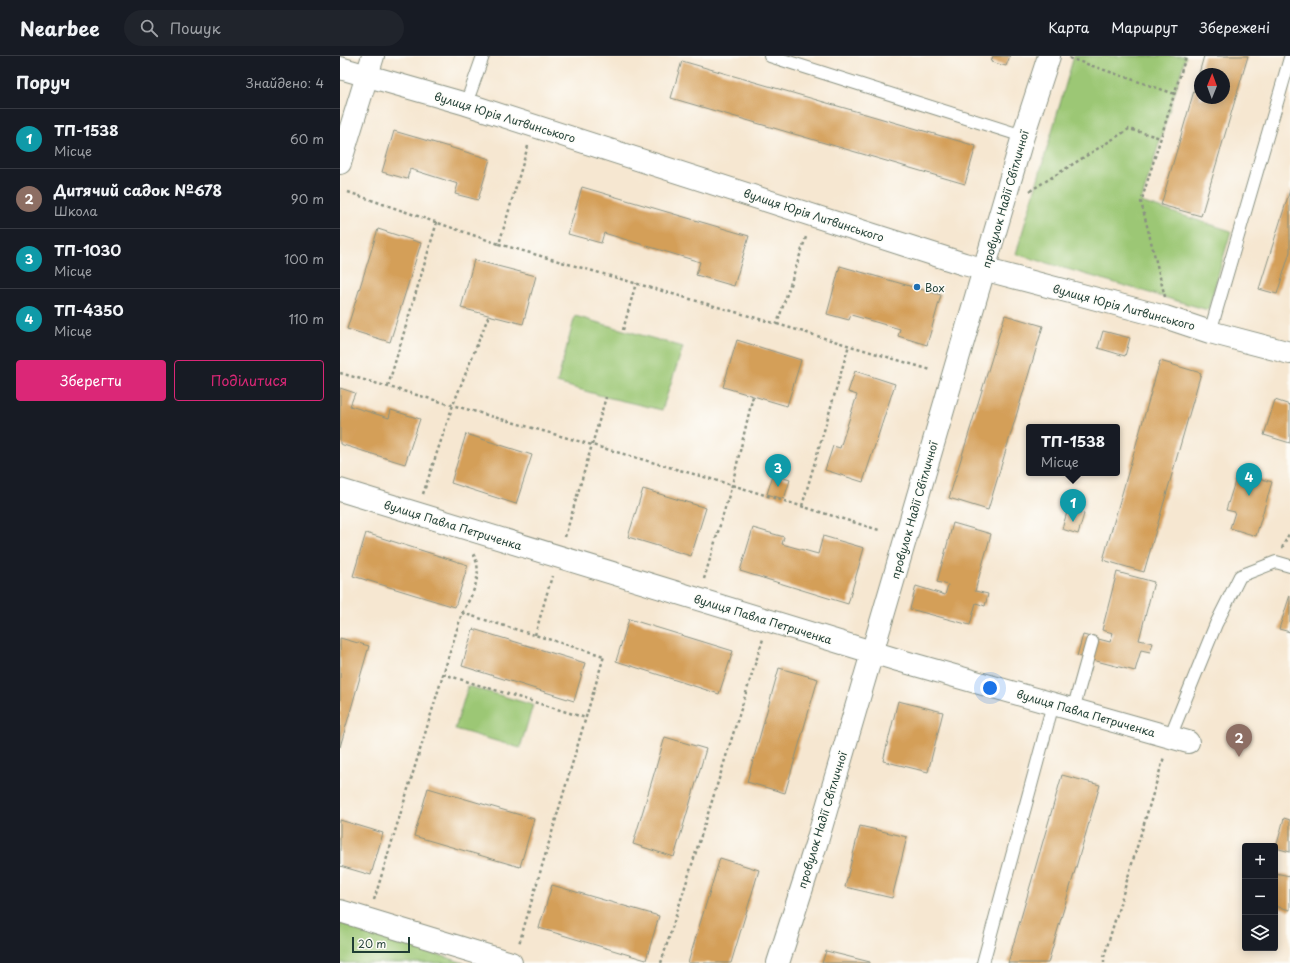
<!DOCTYPE html>
<html lang="uk">
<meta charset="utf-8">
<style>
:root{--surface:#171b24;--page:#20242c;--text:#f1f3f6;--muted:#9ea1a6;--line:#363941;--accent:#db2777}
body{margin:0;font-family:"Playpen Sans",sans-serif;background:var(--page);color:var(--text)}
.controls{position:absolute;right:12px;bottom:12px;display:grid;overflow:hidden;border-radius:4px;box-shadow:0 2px 10px #0003}
.controls button{width:36px;height:36px;display:grid;place-items:center;padding:0;border:0;border-bottom:1px solid var(--line);background:var(--surface);color:var(--text);font:20px sans-serif}
.compass{position:absolute;left:854px;top:12px;width:36px;height:36px;border-radius:50%;background:var(--surface);box-shadow:0 2px 10px #0003;rotate:1deg}
.scale{position:absolute;left:12px;bottom:10px;width:58px;box-sizing:border-box;padding-left:4px;border:2px solid #1f3d34;border-top:0;font-size:11px;line-height:14px;white-space:nowrap;color:#1f3d34;-webkit-text-stroke:3px #fdfcf7;paint-order:stroke}
.you{position:absolute;left:650px;top:632px;width:14px;height:14px;margin:-10px;border:3px solid #fff;border-radius:50%;background:#1a73e8;box-shadow:0 0 0 6px #1a73e833}
.badge{display:grid;place-items:center;width:26px;height:26px;border-radius:50%;background:var(--accent);color:#fff;font-size:13px;font-weight:700}
.pin{position:absolute;translate:-50% -33px;filter:drop-shadow(0 1px 2px #0008)}
.pin::after{content:'';position:absolute;top:21px;width:14px;height:12px;background:inherit;clip-path:polygon(0 0,100% 0,50% 100%)}
.popup{position:absolute;left:686px;top:368px;width:94px;height:52px;box-sizing:border-box;display:grid;place-content:center;border-radius:4px;background:var(--surface);filter:drop-shadow(0 1px 3px #0005);font-size:13px;white-space:nowrap;color:var(--muted)}
.popup b{font-size:15px;color:var(--text)}
.popup::after{content:'';position:absolute;left:50%;top:100%;margin-left:-8px;border:8px solid transparent;border-top-color:var(--surface)}
.list{margin:0;padding:0;list-style:none}
h2{display:flex;justify-content:space-between;align-items:center;height:52px;margin:0;padding:0 16px;font-size:17px}
h2 small{font-size:13px;font-weight:400;color:var(--muted)}
.list li{display:grid;grid-template-columns:26px 1fr auto;gap:12px;align-items:center;box-sizing:border-box;height:60px;padding:0 16px;border-top:1px solid var(--line)}
.list b{display:block;font-size:15px;white-space:nowrap}
.list p{margin:0;font-size:13px;white-space:nowrap;color:var(--muted)}
.list em{font-size:13px;font-style:normal;color:var(--muted)}
.actions{display:flex;gap:8px;padding:12px 16px}
.actions a{flex:1;padding:9px 0;border:1px solid var(--accent);border-radius:4px;text-align:center;font-size:14px;color:var(--accent)}
.actions .main{background:var(--accent);color:#fff}
.icon{flex:none;width:22px;height:22px;fill:none;stroke:currentColor;stroke-width:2;stroke-linecap:round;stroke-linejoin:round}
.map{position:relative;flex:none;width:950px;height:907px;overflow:hidden}
header{display:flex;align-items:center;gap:24px;box-sizing:border-box;height:56px;padding:0 20px;background:var(--surface);border-bottom:1px solid var(--line)}
header strong{font-size:19px}
nav{display:flex;gap:22px;margin-inline-start:auto;font-size:14px}
.search{width:280px;height:36px;background:var(--page);display:flex;align-items:center;gap:10px;box-sizing:border-box;padding:0 14px;border-radius:22px;color:var(--muted);font-size:15px}
main{display:flex}
aside{flex:1;background:var(--surface)}
.map>svg:first-child{display:block}
.green{fill:#9cc774;stroke:#5e8254}
.building{fill:#d49f58;fill-rule:evenodd}
.lines{fill:none;stroke-linecap:round;stroke-linejoin:round}
.lane-casing{stroke:#8a9282;stroke-width:14}
.street-casing{stroke:#8a9282;stroke-width:24}
.path{stroke:#8a9282;stroke-width:2.5;stroke-dasharray:3 3;stroke-linecap:butt}
.lane{stroke:#fff;stroke-width:12}
.street{stroke:#fff;stroke-width:22}
.poi-dot{fill:#1f6fb2;stroke:#fdfcf7;stroke-width:1.5}
.labels{text-anchor:middle;dominant-baseline:central;stroke-width:3;stroke-linejoin:round;paint-order:stroke}
.street-label{font-size:11px;fill:#1f3d34;stroke:#fdfcf7}
.poi-label{font-size:11px;fill:#1f3d34;stroke:#fdfcf7;text-anchor:start}
</style>
<header>
<strong>Nearbee</strong>
<div class="search"><svg class="icon" aria-label="search" viewBox="0 0 24 24"><circle cx="10" cy="10" r="6"/><path d="M15 15l6 6"/></svg>Пошук</div>
<nav><a>Карта</a><a>Маршрут</a><a>Збережені</a></nav>
</header>
<main>
<aside>
<h2>Поруч<small>Знайдено: 4</small></h2>
<ul class="list">
<li><span class="badge" style="background:#0f9aa8">1</span><div><b>ТП-1538</b><p>Місце</p></div><em>60 m</em></li>
<li><span class="badge" style="background:#8d6e63">2</span><div><b>Дитячий садок №678</b><p>Школа</p></div><em>90 m</em></li>
<li><span class="badge" style="background:#0f9aa8">3</span><div><b>ТП-1030</b><p>Місце</p></div><em>100 m</em></li>
<li><span class="badge" style="background:#0f9aa8">4</span><div><b>ТП-4350</b><p>Місце</p></div><em>110 m</em></li>
</ul>
<div class="actions"><a class="main">Зберегти</a><a>Поділитися</a></div>
</aside>
<div class="map">
<svg width="950" height="907" viewBox="0 0 950 907">
<rect width="100%" height="100%" fill="#fdfcf7"/>
<filter id="ink" filterUnits="userSpaceOnUse"><feTurbulence type="fractalNoise" baseFrequency=".025" numOctaves="2"/><feDisplacementMap in="SourceGraphic" scale="8" xChannelSelector="R" yChannelSelector="G"/><feConvolveMatrix kernelMatrix="1 2 1 2 8 2 1 2 1" color-interpolation-filters="sRGB"/></filter>
<filter id="wash" filterUnits="userSpaceOnUse"><feTurbulence type="fractalNoise" baseFrequency=".012" numOctaves="4" result="noise"/><feDisplacementMap in="SourceGraphic" scale="16" xChannelSelector="R" yChannelSelector="G"/><feGaussianBlur stdDeviation="0.9" result="paint"/><feColorMatrix in="noise" values="0 0 0 0 0 0 0 0 0 0 0 0 0 0 0 0 0 1.4 0 .05"/><feComposite in="paint" operator="in"/></filter>
<g filter="url(#wash)">
<rect width="100%" height="100%" fill="#f6e7d1"/>
<path class="green" d="M734,0H846L801,146L891,175L868,254L676,198Z
M235,260L343,291L322,354L266,341L217,327Z
M128,630L193,649L180,692L115,673Z
M0,867L124,907H0Z"/>
<g id="blocks">
<path class="building" d="M653,0H670L666,10L651,6Z
M864,0H908L861,160L821,149ZM860,18H884V42H860Z
M342,5L636,90L625,128L331,42Z
M54,75L150,103L138,144L115,138L118,128L70,113L67,123L42,116Z
M242,131L409,180L394,230L356,219L360,206L264,177L261,187L228,178Z
M950,134V196L937,238L919,233Z
M38,173L81,187L50,286L7,273Z
M134,204L196,220L183,268L121,252Z
M500,210L601,239L587,289L558,280L560,273L511,259L509,264L487,258Z
M665,259L703,270L648,454L609,442Z
M763,275L790,282L785,300L758,292Z
M397,284L461,304L447,350L383,331Z
M820,305L861,317L804,516L763,504Z
M515,315L555,328L523,426L485,414L493,390L500,392L517,339L508,336Z
M0,332L15,337L10,350L49,362L51,354L80,363L65,408L0,388Z
M935,344L950,349V387L924,379Z
M126,378L192,399L176,448L111,427Z
M898,416L932,426L916,480L890,472L895,456L886,454Z
M433,419L450,424L444,443L427,438Z
M303,433L366,452L351,500L288,481Z
M728,453L744,458L738,478L722,473Z
M613,467L651,478L635,535L648,538L645,550L636,547L630,569L570,553L576,530L605,539L608,529L597,526Z
M413,472L444,481L442,488L478,498L483,480L524,492L508,548L400,515Z
M26,477L128,509L115,551L13,520Z
M777,516L814,526L799,584L813,587L810,596L801,594L795,615L737,600L743,579L770,586L773,577L762,574Z
M950,539V576L939,573Z
M289,563L393,595L379,638L276,605Z
M133,573L245,607L234,645L122,610Z
M0,582L29,590L0,691Z
M439,612L478,623L445,737L407,726Z
M558,645L603,656L588,716L543,705Z
M325,681L366,693L334,801L293,788Z
M722,719L760,729L708,907H668Z
M88,732L194,763L180,811L74,780Z
M944,762L950,764V796L936,792Z
M0,764L43,777L31,819L0,810Z
M520,770L567,781L552,842L505,831Z
M380,802L419,814L391,907H348Z
M935,817L950,820V854L935,850Z
M212,829L319,860L306,904L199,872Z
M486,895L530,906V907H482Z"/>
</g>
</g>
<g filter="url(#ink)">
<use href="#blocks" fill-opacity="0" stroke="#8a9282" stroke-width="1"/>
<g class="lines">
<g class="lane-casing">
<path id="lane" d="M430,0L683,80
M126,48L143,0
M870,276L950,2
M733,654L752,586
M830,681L876,568L900,520L936,506L950,510
M643,907L713,648"/>
</g>
<g class="street-casing">
<path id="street" d="M0,12L126,48L624,208L825,261L870,276L950,297
M0,107L33,0
M0,434L558,604L848,686
M0,855L171,907
M438,907L478,782L683,80L709,0"/>
</g>
<path class="path" d="M729,2L835,38
M188,90L159,188L437,268L466,181
M690,135L789,73L821,82
M8,136L159,188
M825,241L801,146L846,0
M437,268L591,314
M283,274L296,227
M0,317L392,429L539,474
M48,330L97,166
M83,438L113,349L149,259
M462,450L509,289
M225,481L266,341
M942,492L950,476
M364,523L392,429L413,340
M122,557C133,538 145,516 132,496
M195,579L212,520
M103,618L246,662
M34,844L122,557L264,600L179,888
M321,907L423,583
M764,907V901L824,701"/>
<use href="#lane" class="lane"/>
<use href="#street" class="street"/>
</g>
</g>
<circle class="poi-dot" cx="577" cy="231" r="4"/>
<g class="labels">
<g class="street-label">
<text transform="translate(165 61) rotate(17)">вулиця Юрія Литвинського</text>
<text transform="translate(665 143) rotate(-74)">провулок Надії Світличної</text>
<text transform="translate(474 159) rotate(18)">вулиця Юрія Литвинського</text>
<text transform="translate(784 251) rotate(15)">вулиця Юрія Литвинського</text>
<text transform="translate(574 454) rotate(-74)">провулок Надії Світличної</text>
<text transform="translate(113 469) rotate(17)">вулиця Павла Петриченка</text>
<text transform="translate(423 563) rotate(17)">вулиця Павла Петриченка</text>
<text transform="translate(746 657) rotate(16)">вулиця Павла Петриченка</text>
<text transform="translate(482 764) rotate(-73)">провулок Надії Світличної</text>
</g>
<g class="poi-label">
<text x="585" y="231">Box</text>
</g>
</g>
</svg>
<div class="controls">
<button>+</button>
<button>−</button>
<button><svg class="icon" aria-label="layers" viewBox="0 0 24 24"><path d="M12 4l9 5-9 5-9-5zM3 14l9 5 9-5"/></svg></button>
</div>
<svg class="compass" viewBox="-18 -18 36 36"><path d="M0-13l5 13h-10z" fill="#e53935"/><path d="M0 13l5-13h-10z" fill="#9ea1a6"/></svg>
<div class="scale">20 m</div>
<div class="you"></div>
<div class="pin badge" style="left:733px;top:466px;background:#0f9aa8">1</div>
<div class="popup"><b>ТП-1538</b>Місце</div>
<div class="pin badge" style="left:899px;top:701px;background:#8d6e63">2</div>
<div class="pin badge" style="left:438px;top:431px;background:#0f9aa8">3</div>
<div class="pin badge" style="left:909px;top:440px;background:#0f9aa8">4</div>
</div>
</main>
